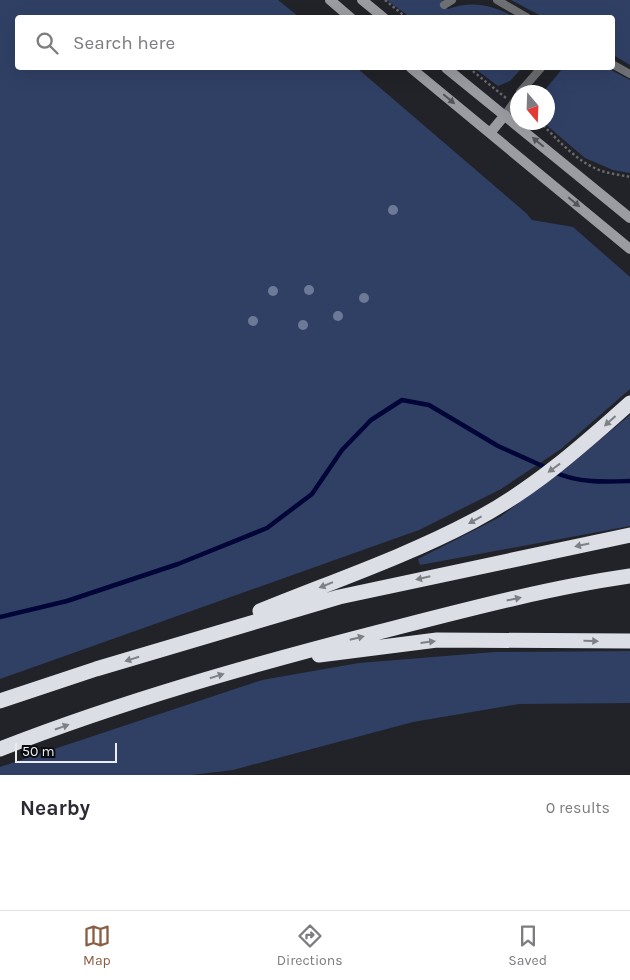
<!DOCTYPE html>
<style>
:root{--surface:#fff;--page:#f2f2f3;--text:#2b2b33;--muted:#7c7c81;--line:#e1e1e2;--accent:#8a5e42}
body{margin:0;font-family:Karla,sans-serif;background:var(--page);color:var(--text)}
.compass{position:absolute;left:510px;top:85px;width:45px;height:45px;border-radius:50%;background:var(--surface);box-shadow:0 5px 20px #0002;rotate:161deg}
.scale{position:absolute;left:15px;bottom:12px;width:102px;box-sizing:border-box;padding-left:5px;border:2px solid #ebecf0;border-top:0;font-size:14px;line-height:18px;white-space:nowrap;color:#ebecf0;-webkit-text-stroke:4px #0b0c0f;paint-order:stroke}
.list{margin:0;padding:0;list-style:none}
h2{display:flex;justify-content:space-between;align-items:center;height:65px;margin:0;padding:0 20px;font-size:21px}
h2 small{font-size:16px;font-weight:400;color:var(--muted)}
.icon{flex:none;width:28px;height:28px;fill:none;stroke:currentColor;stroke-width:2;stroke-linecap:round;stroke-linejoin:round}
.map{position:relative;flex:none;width:630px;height:775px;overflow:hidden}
.search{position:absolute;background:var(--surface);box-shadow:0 5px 20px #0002;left:15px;right:15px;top:15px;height:55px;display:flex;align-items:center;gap:12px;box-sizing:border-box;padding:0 18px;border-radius:5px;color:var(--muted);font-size:19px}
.sheet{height:135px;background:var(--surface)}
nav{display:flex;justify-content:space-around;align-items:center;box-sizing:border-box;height:70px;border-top:1px solid var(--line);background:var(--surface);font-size:14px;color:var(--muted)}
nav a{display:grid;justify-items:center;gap:2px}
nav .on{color:var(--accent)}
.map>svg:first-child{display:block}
.green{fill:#304065}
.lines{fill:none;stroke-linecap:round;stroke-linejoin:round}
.stream{stroke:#010538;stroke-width:4.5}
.path{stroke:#67686d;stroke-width:2.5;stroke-dasharray:2.5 2.5;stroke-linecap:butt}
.lane{stroke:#6f7073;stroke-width:8}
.secondary{stroke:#9a9ca1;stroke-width:10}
.highway{stroke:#dbdee5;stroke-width:15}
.tree{fill:#6c7a98}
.oneway{fill:#525458}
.oneway2{fill:#7d8085}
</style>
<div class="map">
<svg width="630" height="775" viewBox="0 0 630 775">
<rect width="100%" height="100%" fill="#212328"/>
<path class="green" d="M0,0H278L299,17L18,18V68H357L526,213L532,220L573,227L630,277V389L561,449L501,489L419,530L0,679Z
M387,0H443L440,4L448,9C473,0 492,5 515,17H410Z
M511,0H630V65L613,55L612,18L543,17Z
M474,68H522L510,81L498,86Z
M563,68H607L630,80V173L613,170L585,158L544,123L548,122V92H543Z
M630,415V526L420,565L418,559L500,517L577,459Z
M630,651V703L519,704L413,722L233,770L191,775H0V767L262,680L359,663L495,652Z"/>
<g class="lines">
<path class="stream" d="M554,472C578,483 604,482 630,481
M0,617L67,601L178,564L267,528L312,494L342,450L371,420L402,400L429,405L498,446L547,468"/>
<path class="path" d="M385,0L407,18
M469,68L506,98
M540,122C558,140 578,163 602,171C611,174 621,175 630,177"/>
<path class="lane" d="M497,0L528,18
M444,5L452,0
M612,64L630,74
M520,92L541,68
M505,115L518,96"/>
<path class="secondary" d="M330,0L351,18
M362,0L384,18
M411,68L630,249
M446,68L630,218
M490,133L505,115"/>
<path class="highway" d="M260,611C331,582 405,557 473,521C531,491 581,447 630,403
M319,655L437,640L630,641
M0,701L96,669L339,597L630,535
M0,749C123,701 251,665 379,632C461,611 547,588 630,576"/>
</g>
<g class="tree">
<circle cx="393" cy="210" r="5"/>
<circle cx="309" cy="290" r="5"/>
<circle cx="273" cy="291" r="5"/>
<circle cx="364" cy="298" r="5"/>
<circle cx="338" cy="316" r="5"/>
<circle cx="253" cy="321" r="5"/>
<circle cx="303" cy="325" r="5"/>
</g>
<defs><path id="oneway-solid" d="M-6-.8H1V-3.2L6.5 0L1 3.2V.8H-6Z" transform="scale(1.25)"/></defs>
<g class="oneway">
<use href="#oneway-solid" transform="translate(449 99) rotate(40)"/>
<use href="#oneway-solid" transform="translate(538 142) rotate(-140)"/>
<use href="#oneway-solid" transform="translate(574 202) rotate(40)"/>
</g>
<g class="oneway2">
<use href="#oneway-solid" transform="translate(610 421) rotate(138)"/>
<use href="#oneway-solid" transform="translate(554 468) rotate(144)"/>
<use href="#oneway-solid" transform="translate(475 520) rotate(151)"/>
<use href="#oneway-solid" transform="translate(582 545) rotate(168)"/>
<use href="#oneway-solid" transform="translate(423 578) rotate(167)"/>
<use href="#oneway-solid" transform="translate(326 585) rotate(158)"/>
<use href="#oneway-solid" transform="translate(514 599) rotate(-12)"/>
<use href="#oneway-solid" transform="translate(357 638) rotate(-14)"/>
<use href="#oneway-solid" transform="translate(591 641) rotate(1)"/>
<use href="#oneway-solid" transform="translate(428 642) rotate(-7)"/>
<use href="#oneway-solid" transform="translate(132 659) rotate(163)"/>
<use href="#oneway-solid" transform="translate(217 676) rotate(-17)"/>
<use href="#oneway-solid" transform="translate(62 727) rotate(-19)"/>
</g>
</svg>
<svg class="compass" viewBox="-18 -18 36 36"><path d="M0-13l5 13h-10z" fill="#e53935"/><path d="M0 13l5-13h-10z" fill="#7c7c81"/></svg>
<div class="scale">50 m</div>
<div class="search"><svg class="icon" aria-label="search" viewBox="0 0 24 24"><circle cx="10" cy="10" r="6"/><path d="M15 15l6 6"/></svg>Search here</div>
</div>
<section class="sheet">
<h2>Nearby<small>0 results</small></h2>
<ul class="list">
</ul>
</section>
<nav>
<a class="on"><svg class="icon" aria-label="map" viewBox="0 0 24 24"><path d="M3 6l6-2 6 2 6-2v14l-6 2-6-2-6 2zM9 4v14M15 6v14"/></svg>Map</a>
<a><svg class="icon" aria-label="directions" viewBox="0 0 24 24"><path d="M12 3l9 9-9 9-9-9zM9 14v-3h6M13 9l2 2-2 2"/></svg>Directions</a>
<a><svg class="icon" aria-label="saved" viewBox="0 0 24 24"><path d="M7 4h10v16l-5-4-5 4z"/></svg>Saved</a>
</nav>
